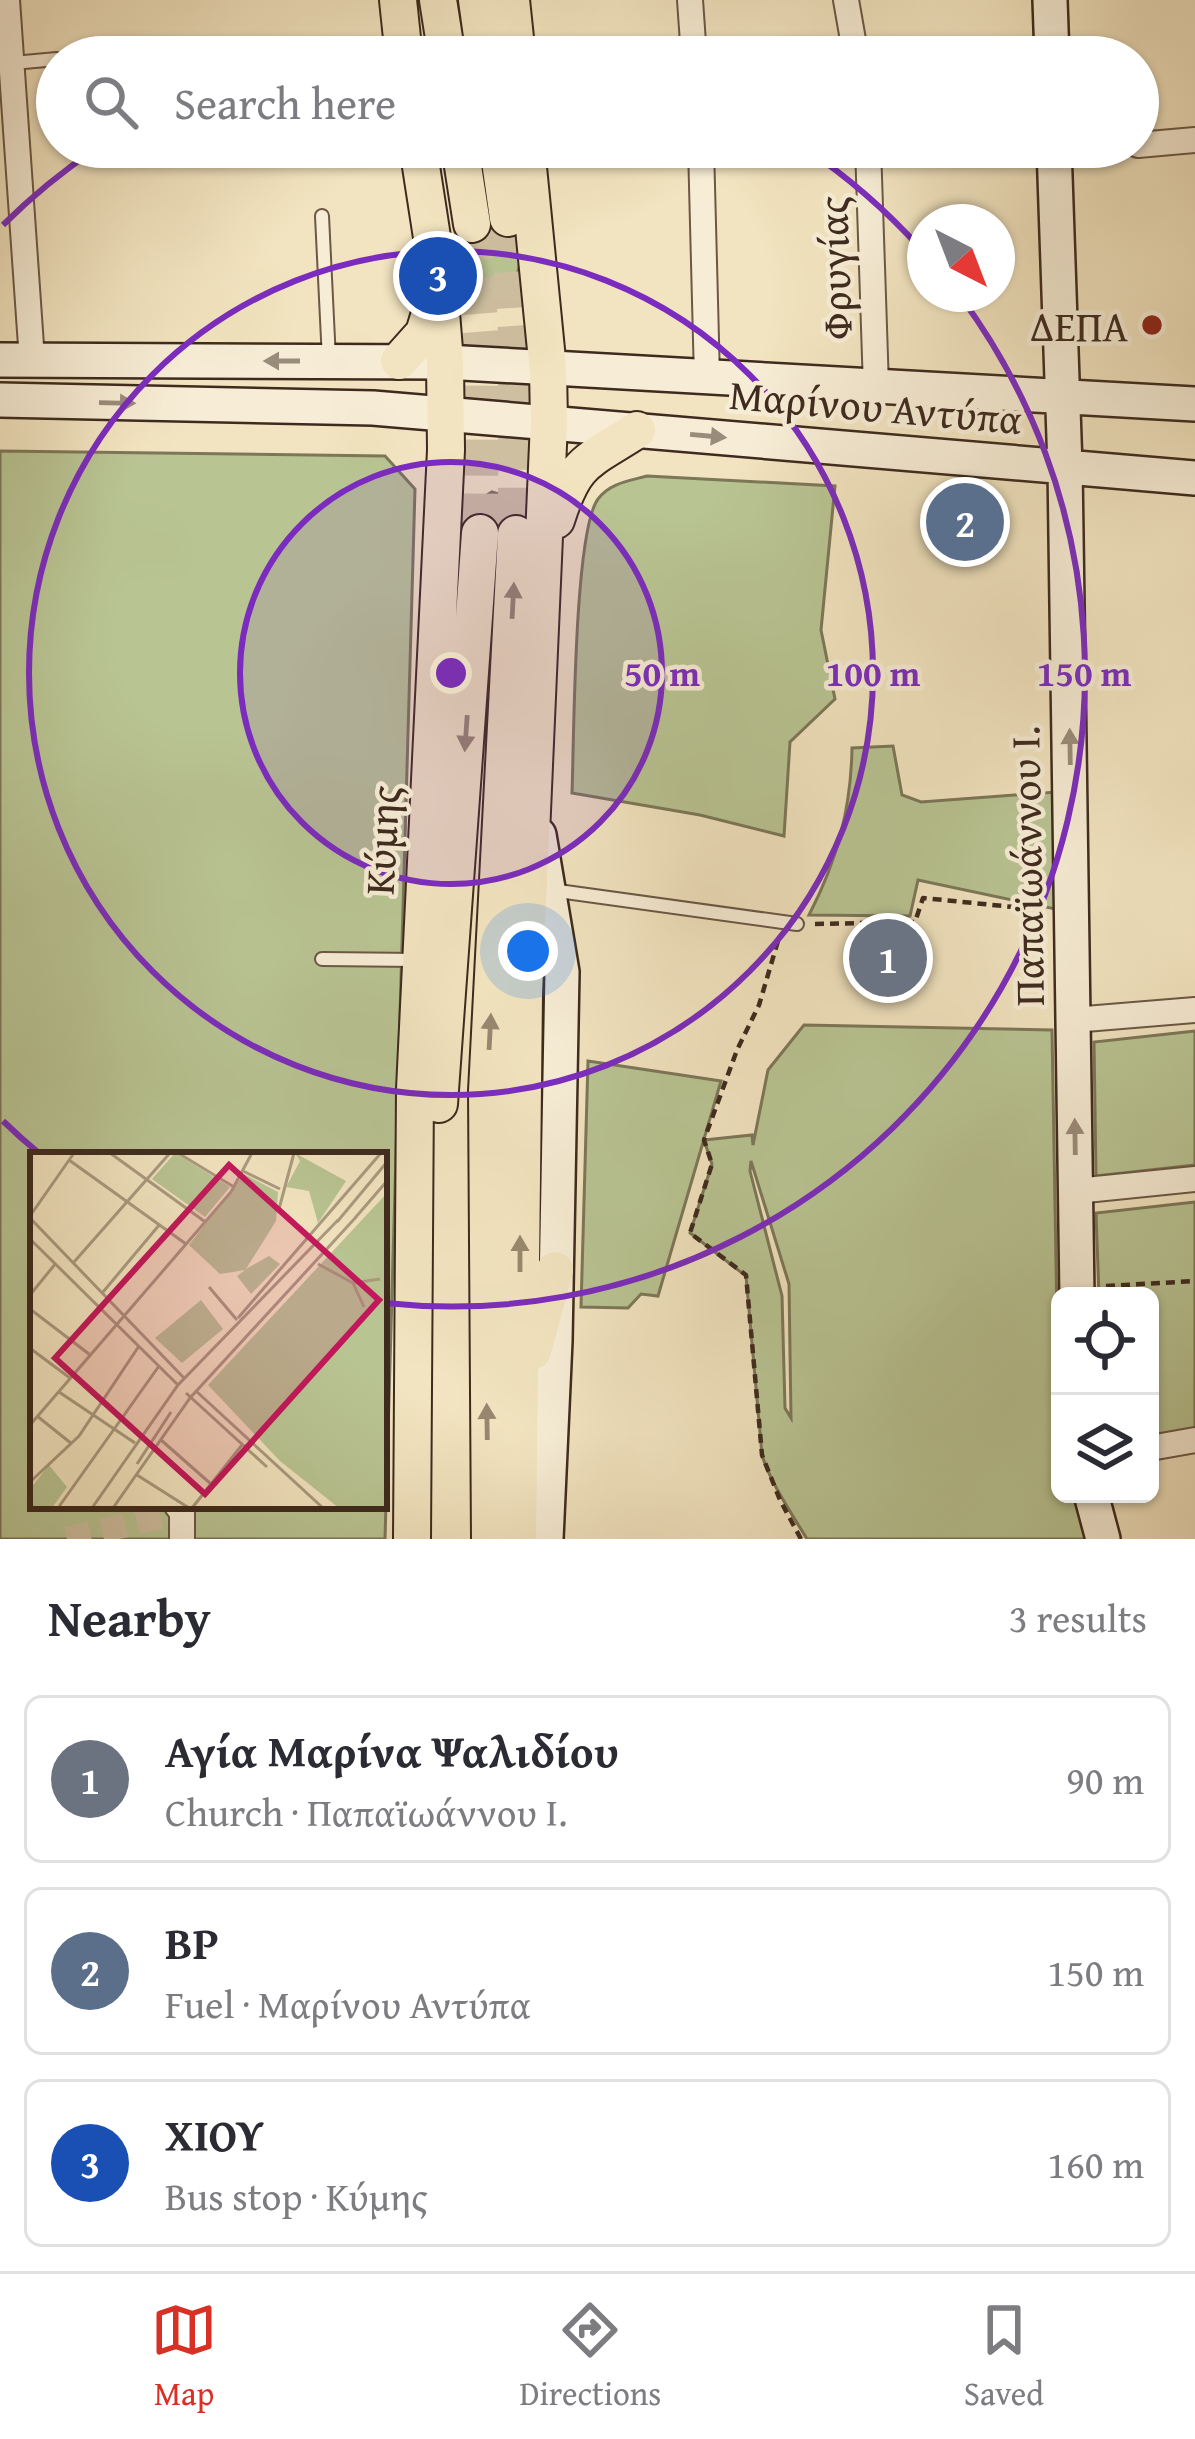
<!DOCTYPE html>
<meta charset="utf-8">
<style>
:root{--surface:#fff;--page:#f2f2f3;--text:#2b2b33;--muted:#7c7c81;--line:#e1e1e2;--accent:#d93025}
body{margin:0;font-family:"Gentium Book Plus",serif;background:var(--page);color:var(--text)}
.controls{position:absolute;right:36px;bottom:36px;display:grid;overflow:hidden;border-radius:18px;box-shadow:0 3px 9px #0004}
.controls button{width:108px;height:108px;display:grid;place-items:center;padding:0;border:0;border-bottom:3px solid var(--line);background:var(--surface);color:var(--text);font:60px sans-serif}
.compass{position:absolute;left:907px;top:204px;width:108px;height:108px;border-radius:50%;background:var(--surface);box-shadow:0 3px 9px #0004;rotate:138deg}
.you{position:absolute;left:528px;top:951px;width:42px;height:42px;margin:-30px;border:9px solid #fff;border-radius:50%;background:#1a73e8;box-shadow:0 0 0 18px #1a73e833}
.badge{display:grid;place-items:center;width:78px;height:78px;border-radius:50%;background:var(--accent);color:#fff;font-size:39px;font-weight:700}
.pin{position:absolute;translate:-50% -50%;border:6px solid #fff;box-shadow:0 3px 12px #0006}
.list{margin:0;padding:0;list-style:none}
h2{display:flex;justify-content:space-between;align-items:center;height:156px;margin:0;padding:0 48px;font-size:51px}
h2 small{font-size:39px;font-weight:400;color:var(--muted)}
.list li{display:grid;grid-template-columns:78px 1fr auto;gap:36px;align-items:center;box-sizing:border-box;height:168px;margin:0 24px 24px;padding:0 24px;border:3px solid var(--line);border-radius:18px}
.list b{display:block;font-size:45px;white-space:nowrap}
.list p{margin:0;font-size:39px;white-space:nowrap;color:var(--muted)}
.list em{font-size:39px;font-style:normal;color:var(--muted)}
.icon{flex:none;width:66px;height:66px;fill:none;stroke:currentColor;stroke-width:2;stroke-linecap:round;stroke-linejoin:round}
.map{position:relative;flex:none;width:1195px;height:1539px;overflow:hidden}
.search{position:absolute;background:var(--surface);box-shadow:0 3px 9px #0004;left:36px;right:36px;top:36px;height:132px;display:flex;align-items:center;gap:30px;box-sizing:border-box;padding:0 42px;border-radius:66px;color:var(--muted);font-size:45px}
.sheet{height:732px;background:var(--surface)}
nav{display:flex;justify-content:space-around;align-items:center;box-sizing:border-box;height:168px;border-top:3px solid var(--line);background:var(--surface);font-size:33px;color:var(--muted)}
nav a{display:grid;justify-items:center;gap:6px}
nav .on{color:var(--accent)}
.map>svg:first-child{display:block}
.green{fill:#b9c493;stroke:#7c7758;stroke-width:3;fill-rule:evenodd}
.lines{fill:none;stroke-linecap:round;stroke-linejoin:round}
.street-tunnel{stroke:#cebfa0;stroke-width:24;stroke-dasharray:24 12;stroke-linecap:butt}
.primary-tunnel{stroke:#cebfa0;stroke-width:36;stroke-dasharray:36 18;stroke-linecap:butt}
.lane-casing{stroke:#6b5846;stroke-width:16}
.street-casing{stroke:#6b5846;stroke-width:28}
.secondary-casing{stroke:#3e2a1e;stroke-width:38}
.primary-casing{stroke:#3e2a1e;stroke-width:40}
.path{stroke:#3e2a1e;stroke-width:4.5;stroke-dasharray:9 6;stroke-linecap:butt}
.lane{stroke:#f7edd6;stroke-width:12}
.street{stroke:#f7edd6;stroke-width:24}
.secondary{stroke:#f7edd6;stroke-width:33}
.primary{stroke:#f2e4c0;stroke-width:36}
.oneway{fill:#9a8c7a}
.oneway2{fill:#98876f}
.ring{fill:none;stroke:#7b2cbf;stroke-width:6}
.poi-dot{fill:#8f2418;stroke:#f7edd6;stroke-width:4.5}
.labels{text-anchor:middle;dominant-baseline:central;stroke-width:9;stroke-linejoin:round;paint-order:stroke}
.street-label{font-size:42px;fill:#3e2a1e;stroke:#f7edd6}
.poi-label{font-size:42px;fill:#3e2a1e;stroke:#f7edd6;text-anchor:end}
.inset-road{fill:none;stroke:#aa9a7f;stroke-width:3}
.view{fill:#c2185b;fill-opacity:0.15;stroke:#c2185b;stroke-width:6}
.inset-edge{fill:none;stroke:#3e2a1e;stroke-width:6}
.centre{fill:#7b2cbf;stroke:#f7edd6;stroke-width:6}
.ring-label{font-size:36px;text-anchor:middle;font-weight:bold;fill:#7b2cbf;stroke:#f7edd6;stroke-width:9;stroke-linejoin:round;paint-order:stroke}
</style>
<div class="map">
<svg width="1195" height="1539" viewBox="0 0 1195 1539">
<rect width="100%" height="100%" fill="#f2e4c0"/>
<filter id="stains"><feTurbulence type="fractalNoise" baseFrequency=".00167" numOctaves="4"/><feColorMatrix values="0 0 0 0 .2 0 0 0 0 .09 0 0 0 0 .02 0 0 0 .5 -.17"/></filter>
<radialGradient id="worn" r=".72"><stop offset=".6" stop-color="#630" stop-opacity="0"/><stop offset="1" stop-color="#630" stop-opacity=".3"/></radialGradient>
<path class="green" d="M521,237C521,261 521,281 500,297C469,298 463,264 453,239Z
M0,451L385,456L415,489L385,1539H0ZM33,1155H384V1506H33Z
M647,476L835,486L821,630L835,699L790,742L784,836L700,815L572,793C574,742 574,531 598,499C610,483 629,481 647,476Z
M492,492L511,498L521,524L468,522L477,501Z
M893,746L902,795L921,802L1056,792L1055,909L918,880L910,916L809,915C837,861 851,809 852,748Z
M804,1025L1052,1030L1060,1494H1075L1089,1539H807C792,1514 770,1482 762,1455L746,1276L690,1233L712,1164L704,1140L752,1135L753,1145L768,1070ZM751,1161L789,1284L791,1418L785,1408L782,1296L750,1171Z
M1195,1031V1165L1096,1176L1094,1042Z
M588,1061L721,1081L658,1296L641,1294L628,1308L581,1307Z
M1195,1202V1432L1150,1440V1296H1099L1096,1213Z"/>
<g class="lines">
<path class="street-tunnel" d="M67,1539L182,1512"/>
<path class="primary-tunnel" d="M508,218L516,332V534
M472,224L481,334L480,533"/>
<g class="lane-casing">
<path id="lane" d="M98,57H170
M13,63L57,59
M322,216L329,360
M551,890L797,924
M322,959L417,960"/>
</g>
<g class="street-casing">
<path id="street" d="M7,0L32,360
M690,0L694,57
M846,0L856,57
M1138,145L1195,140
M701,147L707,378
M868,147L876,387
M1054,153L1116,147
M1073,1020L1195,1010
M1076,1191L1195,1179
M1150,1448L1195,1440
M177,1506L182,1512V1539"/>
</g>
<g class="secondary-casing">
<path id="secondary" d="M1050,0L1052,57
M1054,147L1065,467L1077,1296
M0,360L445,362L1195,404
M0,400L373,408L1195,478
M539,835L562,972L555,1341L546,1539
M1091,1494L1103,1539"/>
</g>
<g class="primary-casing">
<path id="primary" d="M398,0L404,57
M438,0L447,57
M477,0L485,57
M511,0L517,57
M460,147L472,224
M498,147L508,218
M399,361L424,333L435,297
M556,520C575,460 586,463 637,430
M439,1104L480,533
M533,1351L555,1270
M412,1539L415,1089L446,450L445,362L438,276L418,147
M490,1539L487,1091L516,534
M518,1539L524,994L549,422L548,370L526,147"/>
</g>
<path class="path" d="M815,924L915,922L923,898L1043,910
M778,941L759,1005L737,1050L704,1140L712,1164L690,1233L746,1275L762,1455L780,1500L801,1539
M1106,1286L1195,1281"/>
<use href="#lane" class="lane"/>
<use href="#street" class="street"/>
<use href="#secondary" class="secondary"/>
<use href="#primary" class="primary"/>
</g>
<defs><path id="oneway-solid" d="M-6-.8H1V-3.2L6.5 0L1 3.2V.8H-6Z" transform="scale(3)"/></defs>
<g class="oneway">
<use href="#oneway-solid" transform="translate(282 361) rotate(-180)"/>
<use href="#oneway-solid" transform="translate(117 403) rotate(1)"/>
<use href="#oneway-solid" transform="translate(708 436) rotate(5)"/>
<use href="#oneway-solid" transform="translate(1070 747) rotate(-91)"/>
<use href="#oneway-solid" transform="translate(1075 1137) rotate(-91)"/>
</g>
<g class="oneway2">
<use href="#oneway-solid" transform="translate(513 601) rotate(-87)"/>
<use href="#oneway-solid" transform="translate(466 733) rotate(94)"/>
<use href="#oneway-solid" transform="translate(490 1032) rotate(-87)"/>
<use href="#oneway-solid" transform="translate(520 1254) rotate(-90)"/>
<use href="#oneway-solid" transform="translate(487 1422) rotate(-91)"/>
</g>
<circle cx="451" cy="673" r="211" fill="#7b2cbf" fill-opacity=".12"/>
<g class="ring">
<circle cx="451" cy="673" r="211"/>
<circle cx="451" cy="673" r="422"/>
<path d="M40 1154A633 633 0 0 1 3 1121M3 225A633 633 0 0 1 97 148M309 56A633 633 0 0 1 593 56M805 148A633 633 0 0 1 921 249M960 296A633 633 0 0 1 385 1303"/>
</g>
<circle class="poi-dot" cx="1152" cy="325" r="12"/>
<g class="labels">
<g class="street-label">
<text transform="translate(834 268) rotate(-92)">Φρυγίας</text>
<text transform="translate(876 406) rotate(5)">Μαρίνου Αντύπα</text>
<text transform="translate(381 840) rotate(-87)">Κύμης</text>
<text transform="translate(1026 866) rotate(-91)">Παπαϊωάννου Ι.</text>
</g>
<g class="poi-label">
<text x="1128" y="325">ΔΕΠΑ</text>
</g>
</g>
<g transform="translate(30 1152)">
<rect width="357" height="357" fill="#f2e4c0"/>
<path d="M145,1L200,35L175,65L122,27ZM265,1L316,29L288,71L279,39L256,35L270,9ZM214,22L248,40L246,69L216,117L239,104L250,112L221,142L207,124L215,118L190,122L159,93ZM357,41V356H309L250,309L178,233ZM171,148L193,177L152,211L125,186ZM19,313L37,335L22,356H0V337Z" fill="#b9c493"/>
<path class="inset-road" d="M80,1L174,69M148,1L204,35M39,8L156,92M213,19L250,37M249,57L264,1M0,64L44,1M0,66L154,226M325,66L357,29M307,70L357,10M0,87L148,233M44,110L140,1M288,112L323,131M179,135L207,168M73,140L130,72M0,143L26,111M334,155L323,131L350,127M0,157L59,202M208,166L351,1M1,197L40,226M166,239L293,356M29,240L105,291M156,241L237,315M7,264L42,292M0,273L201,40L222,1M131,288L181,332M107,312L141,260M107,323L159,356M0,330L49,284L109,194M28,356L129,214M62,356L148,233L308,68M83,356L160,246L327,64M162,356L212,293"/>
<path class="view" d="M199,13L349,148L175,342L25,206Z"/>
<rect width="357" height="357" class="inset-edge"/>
</g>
<circle cx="451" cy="673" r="18" class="centre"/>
<g class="ring-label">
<text x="662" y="686">50 m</text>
<text x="873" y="686">100 m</text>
<text x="1084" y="686">150 m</text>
</g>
<rect width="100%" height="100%" filter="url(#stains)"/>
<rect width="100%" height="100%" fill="url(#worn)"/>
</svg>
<div class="controls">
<button><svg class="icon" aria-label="locate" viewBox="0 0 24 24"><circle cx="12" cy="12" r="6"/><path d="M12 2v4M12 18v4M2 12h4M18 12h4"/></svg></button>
<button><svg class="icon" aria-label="layers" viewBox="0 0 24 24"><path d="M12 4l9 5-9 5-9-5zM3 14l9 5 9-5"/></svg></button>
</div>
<svg class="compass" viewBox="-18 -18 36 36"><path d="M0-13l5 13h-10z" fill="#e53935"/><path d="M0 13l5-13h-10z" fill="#7c7c81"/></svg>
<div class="you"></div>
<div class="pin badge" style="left:888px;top:958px;background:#6b7280">1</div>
<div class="pin badge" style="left:965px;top:522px;background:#5c6f8a">2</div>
<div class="pin badge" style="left:438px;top:276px;background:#1a4fb4">3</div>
<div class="search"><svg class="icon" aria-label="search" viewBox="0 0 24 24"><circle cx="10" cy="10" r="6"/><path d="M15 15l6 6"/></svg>Search here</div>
</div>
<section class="sheet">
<h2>Nearby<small>3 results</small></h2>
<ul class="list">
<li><span class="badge" style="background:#6b7280">1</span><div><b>Αγία Μαρίνα Ψαλιδίου</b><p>Church · Παπαϊωάννου Ι.</p></div><em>90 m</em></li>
<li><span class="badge" style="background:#5c6f8a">2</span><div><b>BP</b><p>Fuel · Μαρίνου Αντύπα</p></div><em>150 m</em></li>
<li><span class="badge" style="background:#1a4fb4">3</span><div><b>ΧΙΟΥ</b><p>Bus stop · Κύμης</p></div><em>160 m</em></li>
</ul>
</section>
<nav>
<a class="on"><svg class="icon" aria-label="map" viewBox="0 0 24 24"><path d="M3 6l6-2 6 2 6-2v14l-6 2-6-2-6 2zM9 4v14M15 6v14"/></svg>Map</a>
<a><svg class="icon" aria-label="directions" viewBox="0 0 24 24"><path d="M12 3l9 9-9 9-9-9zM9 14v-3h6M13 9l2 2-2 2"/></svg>Directions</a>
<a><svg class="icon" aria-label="saved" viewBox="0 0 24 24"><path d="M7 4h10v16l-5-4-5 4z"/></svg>Saved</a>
</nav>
